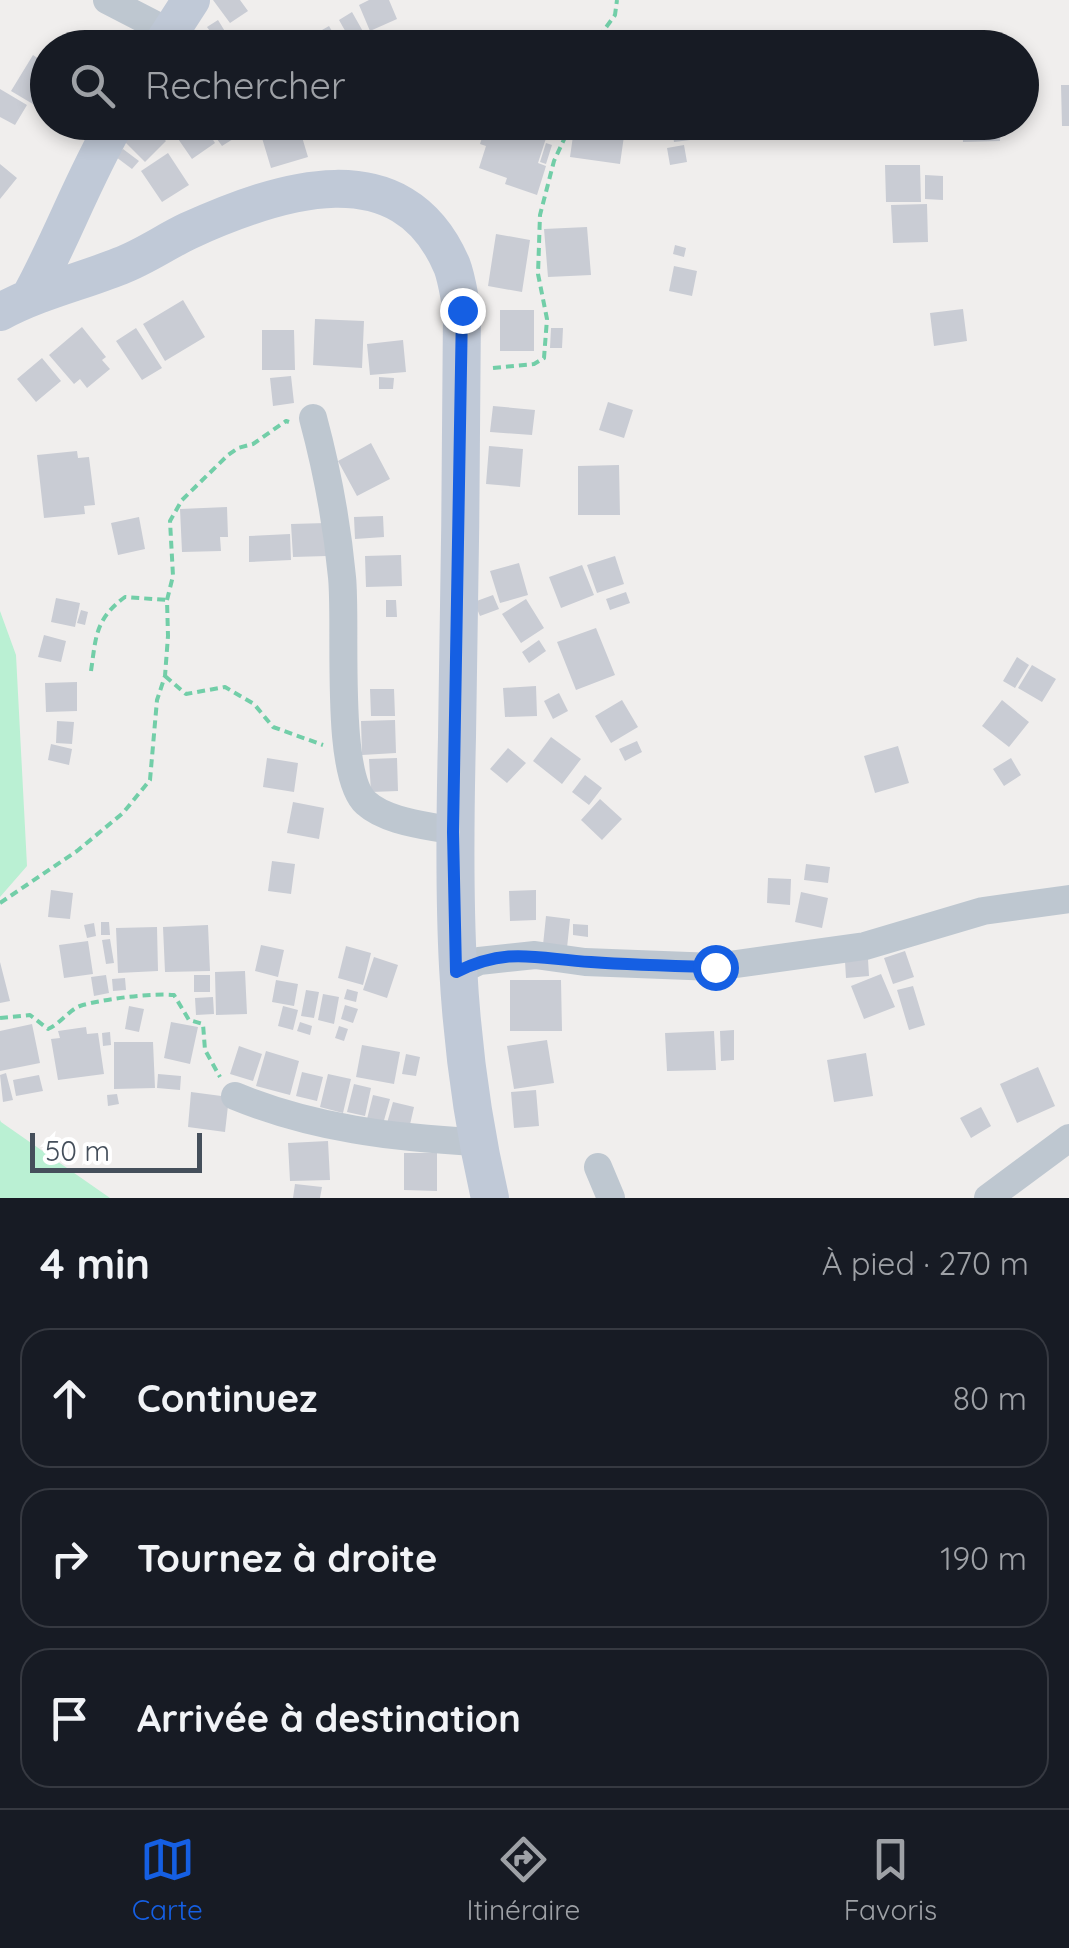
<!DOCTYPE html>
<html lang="fr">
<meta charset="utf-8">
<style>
:root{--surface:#171b24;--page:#20242c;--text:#f1f3f6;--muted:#9ea1a6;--line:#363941;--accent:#155fe3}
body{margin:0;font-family:Quicksand,sans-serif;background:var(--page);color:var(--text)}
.scale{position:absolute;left:30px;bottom:25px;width:172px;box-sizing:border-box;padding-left:10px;border:5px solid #454f5b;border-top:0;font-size:28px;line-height:35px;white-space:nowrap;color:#454f5b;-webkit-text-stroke:8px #fff;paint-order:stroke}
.stop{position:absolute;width:30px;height:30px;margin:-22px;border:8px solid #155fe3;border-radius:50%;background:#fff}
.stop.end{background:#155fe3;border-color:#fff;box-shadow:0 2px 10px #0008}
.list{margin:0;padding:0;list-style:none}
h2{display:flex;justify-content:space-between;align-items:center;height:130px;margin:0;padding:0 40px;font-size:42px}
h2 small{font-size:32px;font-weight:400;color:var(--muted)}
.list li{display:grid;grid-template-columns:65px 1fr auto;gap:30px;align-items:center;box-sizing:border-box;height:140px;margin:0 20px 20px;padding:0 20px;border:2px solid var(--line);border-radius:30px}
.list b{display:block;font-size:38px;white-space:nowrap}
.list em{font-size:32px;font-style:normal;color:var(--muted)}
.icon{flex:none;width:55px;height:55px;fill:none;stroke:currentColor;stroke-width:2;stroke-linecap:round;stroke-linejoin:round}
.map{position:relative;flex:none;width:1069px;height:1198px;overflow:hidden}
.search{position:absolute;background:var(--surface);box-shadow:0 5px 15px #0003;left:30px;right:30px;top:30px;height:110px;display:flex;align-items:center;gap:25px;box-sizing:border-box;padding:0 35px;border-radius:55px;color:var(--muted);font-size:38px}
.sheet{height:610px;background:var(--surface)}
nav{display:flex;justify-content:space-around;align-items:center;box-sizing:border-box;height:140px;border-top:2px solid var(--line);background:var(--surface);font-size:28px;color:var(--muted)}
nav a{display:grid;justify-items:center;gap:5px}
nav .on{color:var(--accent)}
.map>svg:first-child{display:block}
.green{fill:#baf0d3}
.building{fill:#c9ccd4}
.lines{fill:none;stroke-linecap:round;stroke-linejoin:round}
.path{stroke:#72cea8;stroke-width:4;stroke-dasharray:8 5;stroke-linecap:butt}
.street{stroke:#bec7d0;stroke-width:28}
.secondary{stroke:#c0c9d7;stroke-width:38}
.route{stroke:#155fe3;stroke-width:12}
</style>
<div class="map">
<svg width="1069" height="1198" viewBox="0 0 1069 1198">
<rect width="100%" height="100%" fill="#f0eeed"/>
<path class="green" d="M0,611L16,655L27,866L0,897Z
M0,1120L1,1122L110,1198H0Z"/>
<path class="building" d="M213,0H240L248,11L230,23Z
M369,0H389L397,19L370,31L359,5Z
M352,12L365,35L352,43L339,20Z
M218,20L226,33L216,40L207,27Z
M329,26L342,48H305L301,42Z
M33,55L48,65V113L11,91Z
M1061,85H1069V126H1062Z
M0,89L27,105L15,125L0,117Z
M135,122H147L166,141L145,162L120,137Z
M188,122H202L215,143L192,159L174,133Z
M487,122H518L548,132L538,163L546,166L537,195L505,184L507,178L479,168L486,146L480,144Z
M531,122H563L560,133Z
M575,122H626L620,164L570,157Z
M671,122H704L706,138L674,142Z
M962,122H999L1000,141L963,142Z
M223,125L233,139L222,146L212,132Z
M299,127L308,157L271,168L262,138Z
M546,143L552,145L546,164L540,162Z
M684,145L687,162L670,165L667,148Z
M123,149L139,161L132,169L116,157Z
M168,153L189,185L162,202L141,171Z
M0,164L17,178L0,199Z
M885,165H920L921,202H886Z
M925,175L943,176V200L925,199Z
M927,204L928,242L893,243L891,205Z
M587,227L591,275L548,277L544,229Z
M496,234L530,240L522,292L488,286Z
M675,245L686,248L684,257L673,254Z
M674,266L697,271L692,296L669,291Z
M183,300L205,337L165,361L143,324Z
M963,309L967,341L934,346L930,313Z
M500,310H534V351H500Z
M315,319L364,321L362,368L313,365Z
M82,327L106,357L102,360L110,369L87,388L80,379L74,384L49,355Z
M136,328L162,368L142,380L116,341Z
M551,328H563L562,348H550Z
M262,330H294L295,370H262Z
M403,340L406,372L370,375L367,344Z
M42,358L61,381L36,402L17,379Z
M291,376L294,403L273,406L270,378Z
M379,377L394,378L393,389H379Z
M608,402L633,410L624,438L599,430Z
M493,406L535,410L532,435L490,432Z
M371,443L390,479L357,496L338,461Z
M489,446L523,449L520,487L486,484Z
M77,451L78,458L89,457L95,505L84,506L85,514L44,518L37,455Z
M619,465L620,515H578V466Z
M227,507L228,537H220L221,551L182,552L180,509Z
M383,516L384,537L355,539L354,517Z
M139,517L145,549L118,555L111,523Z
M326,523L327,556L293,557L291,524Z
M290,534L291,560L249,562V536Z
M401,555L402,586L366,587L365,556Z
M615,556L624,584L597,593L587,565Z
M519,563L528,595L500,603L490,571Z
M582,565L594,595L561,608L549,577Z
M626,592L630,603L610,610L606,599Z
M493,595L499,609L480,616L474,602Z
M56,598L80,603L75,627L51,622Z
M526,599L544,628L521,643L502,614Z
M386,600H396L397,617H386Z
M81,610L88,612L85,625L77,623Z
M596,628L615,675L576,690L557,642Z
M44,635L66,641L61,662L38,657Z
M539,640L546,651L529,663L522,652Z
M1017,657L1029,665L1015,688L1003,681Z
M1032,665L1056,679L1042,702L1018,688Z
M77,682V711L46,712L45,683Z
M536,686L537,716L505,717L503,688Z
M370,689H394L395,716H371Z
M559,693L568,711L553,719L544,701Z
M622,700L638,727L611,743L595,716Z
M1002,700L1029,722L1009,747L982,726Z
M395,720L396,753L362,755L361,721Z
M57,721L74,722L72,744L56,743Z
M551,737L581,759L562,784L533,761Z
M637,741L642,752L625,761L619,749Z
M51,744L72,749L69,765L48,760Z
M898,746L909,783L875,793L864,756Z
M508,748L526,763L507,783L490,769Z
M267,758L298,763L294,792L263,787Z
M397,758L398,791L371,792L369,759Z
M1011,758L1021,775L1004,786L993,769Z
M585,775L602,788L589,805L572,792Z
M600,799L622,819L602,840L581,820Z
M293,802L324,808L319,839L287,833Z
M272,861L295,864L291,894L268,891Z
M806,864L830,867L828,883L804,880Z
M768,878L791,879L790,905L767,903Z
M51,890L73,893L70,919L48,917Z
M536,890V920L510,921L509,891Z
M801,892L828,898L822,928L795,922Z
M546,916L570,919L567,948L543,945Z
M101,922H109L110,935H101Z
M94,923L96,936L87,938L84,925Z
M573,924L588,925V937L573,935Z
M208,925L210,971L165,972L163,927Z
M157,927L158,971L118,973L116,928Z
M110,939L114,963L106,964L102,940Z
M88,941L93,974L64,978L59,945Z
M261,945L284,950L278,977L255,971Z
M346,946L371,953L363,985L338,978Z
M905,951L914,977L893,984L884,958Z
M374,957L398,965L387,998L363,990Z
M868,959L869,976L846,978L845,961Z
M0,962L10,1001L0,1003Z
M245,971L247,1014L216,1015L215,972Z
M881,974L895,1007L864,1019L851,986Z
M106,975L109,993L94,996L91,977Z
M194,975H210V992H194Z
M125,978L126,990L113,991L112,979Z
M276,980L298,984L294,1006L272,1002Z
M510,980H561L562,1031H510Z
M913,986L925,1025L909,1030L897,990Z
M347,989L358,992L356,1002L344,999Z
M306,990L319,992L314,1018L301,1016Z
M323,994L339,997L334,1024L318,1020Z
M213,997L214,1014L196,1015L195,998Z
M345,1005L358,1009L353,1023L341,1019Z
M129,1006L144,1009L139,1032L125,1029Z
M283,1006L298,1010L293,1030L278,1026Z
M171,1022L198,1027L190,1064L164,1058Z
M300,1022L312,1026L310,1035L297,1031Z
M32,1024L40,1063L0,1071V1031Z
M339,1026L348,1029L344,1041L335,1038Z
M86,1027L87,1034L98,1033L104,1074L58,1080L51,1039L60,1038L58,1031Z
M734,1030V1060L721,1061L720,1031Z
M714,1031L716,1070L667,1071L665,1033Z
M110,1032L111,1045L103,1046L102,1033Z
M547,1040L554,1083L514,1089L507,1046Z
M114,1042H153L155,1088L114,1089Z
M362,1045L400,1052L394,1084L356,1077Z
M239,1046L262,1054L253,1081L230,1074Z
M266,1051L299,1061L290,1095L256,1086Z
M866,1053L873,1096L834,1102L827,1060Z
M406,1054L420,1057L416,1076L402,1074Z
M1038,1067L1055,1106L1017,1123L1000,1084Z
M302,1072L323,1077L317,1101L296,1096Z
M6,1073L13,1100L3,1102L0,1075Z
M158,1074L181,1076L180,1090L157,1088Z
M328,1074L351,1079L343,1113L320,1107Z
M39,1075L43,1091L16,1096L13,1080Z
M354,1084L371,1088L365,1116L347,1112Z
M536,1090L539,1126L514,1128L511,1092Z
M191,1092L229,1097L225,1132L188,1127Z
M117,1094L119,1104L108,1106L107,1095Z
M373,1095L390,1099L383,1124L367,1119Z
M393,1102L414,1107L409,1129L387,1123Z
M981,1107L991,1126L971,1138L960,1118Z
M328,1141L330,1180L290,1181L288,1143Z
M404,1153H437V1191L404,1190Z
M295,1184L322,1187L320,1198H293Z"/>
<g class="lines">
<path class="path" d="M591,48L615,15L617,0
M493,368L534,364L544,358L547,319L538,274L540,215L554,161L572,122
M91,671C96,637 95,619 125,597L167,600
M165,676L186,694L225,687L254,704L273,727L323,745
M0,903L77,851L123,813L150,780L157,700L165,676L168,636L167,600L173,576L170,521L182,500L228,455L238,448L253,444L286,421L289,422
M0,1018L30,1015L48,1029C60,1024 69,1010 80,1006C102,999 151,993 174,995L189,1020L203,1024L205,1050L220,1077"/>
<path class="street" d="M107,0L169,32
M313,418C327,470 337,524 342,577C347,624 334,775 366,803C387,822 427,825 453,831
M456,972L479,961L535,955L585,962L715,967L865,946L983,911L1069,899
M235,1096C313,1128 394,1138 477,1142
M598,1167L611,1198
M988,1198L1069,1138"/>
<path class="secondary" d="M160,48L191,0
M31,295C62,238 83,179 116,122
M0,312C39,291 80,282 120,266C144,257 165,242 188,231C278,190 402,148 452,266C457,279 459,296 462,310C461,452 460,595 457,737C453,899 453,1038 490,1198"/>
</g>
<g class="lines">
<path class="route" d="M462,310L453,832L456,972C509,946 537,959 591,962C632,965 674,966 715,967"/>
</g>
</svg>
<div class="scale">50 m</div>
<div class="stop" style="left:715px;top:967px"></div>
<div class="stop end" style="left:462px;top:310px"></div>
<div class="search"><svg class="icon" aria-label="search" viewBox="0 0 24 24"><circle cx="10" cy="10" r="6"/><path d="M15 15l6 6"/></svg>Rechercher</div>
</div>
<section class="sheet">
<h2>4 min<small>À pied · 270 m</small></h2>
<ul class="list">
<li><svg class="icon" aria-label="ahead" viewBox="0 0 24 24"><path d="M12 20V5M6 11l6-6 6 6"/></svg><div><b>Continuez</b></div><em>80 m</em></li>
<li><svg class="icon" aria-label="right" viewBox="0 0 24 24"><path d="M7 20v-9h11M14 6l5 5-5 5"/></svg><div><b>Tournez à droite</b></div><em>190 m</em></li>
<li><svg class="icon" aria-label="arrive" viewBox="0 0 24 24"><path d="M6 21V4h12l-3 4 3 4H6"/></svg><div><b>Arrivée à destination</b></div></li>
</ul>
</section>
<nav>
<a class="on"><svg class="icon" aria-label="map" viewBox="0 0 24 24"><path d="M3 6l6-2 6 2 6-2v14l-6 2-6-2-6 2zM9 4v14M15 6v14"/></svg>Carte</a>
<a><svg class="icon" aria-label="directions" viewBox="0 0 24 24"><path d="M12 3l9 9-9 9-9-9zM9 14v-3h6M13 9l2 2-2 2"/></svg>Itinéraire</a>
<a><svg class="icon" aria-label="saved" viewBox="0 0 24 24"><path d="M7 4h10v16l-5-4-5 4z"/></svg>Favoris</a>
</nav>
